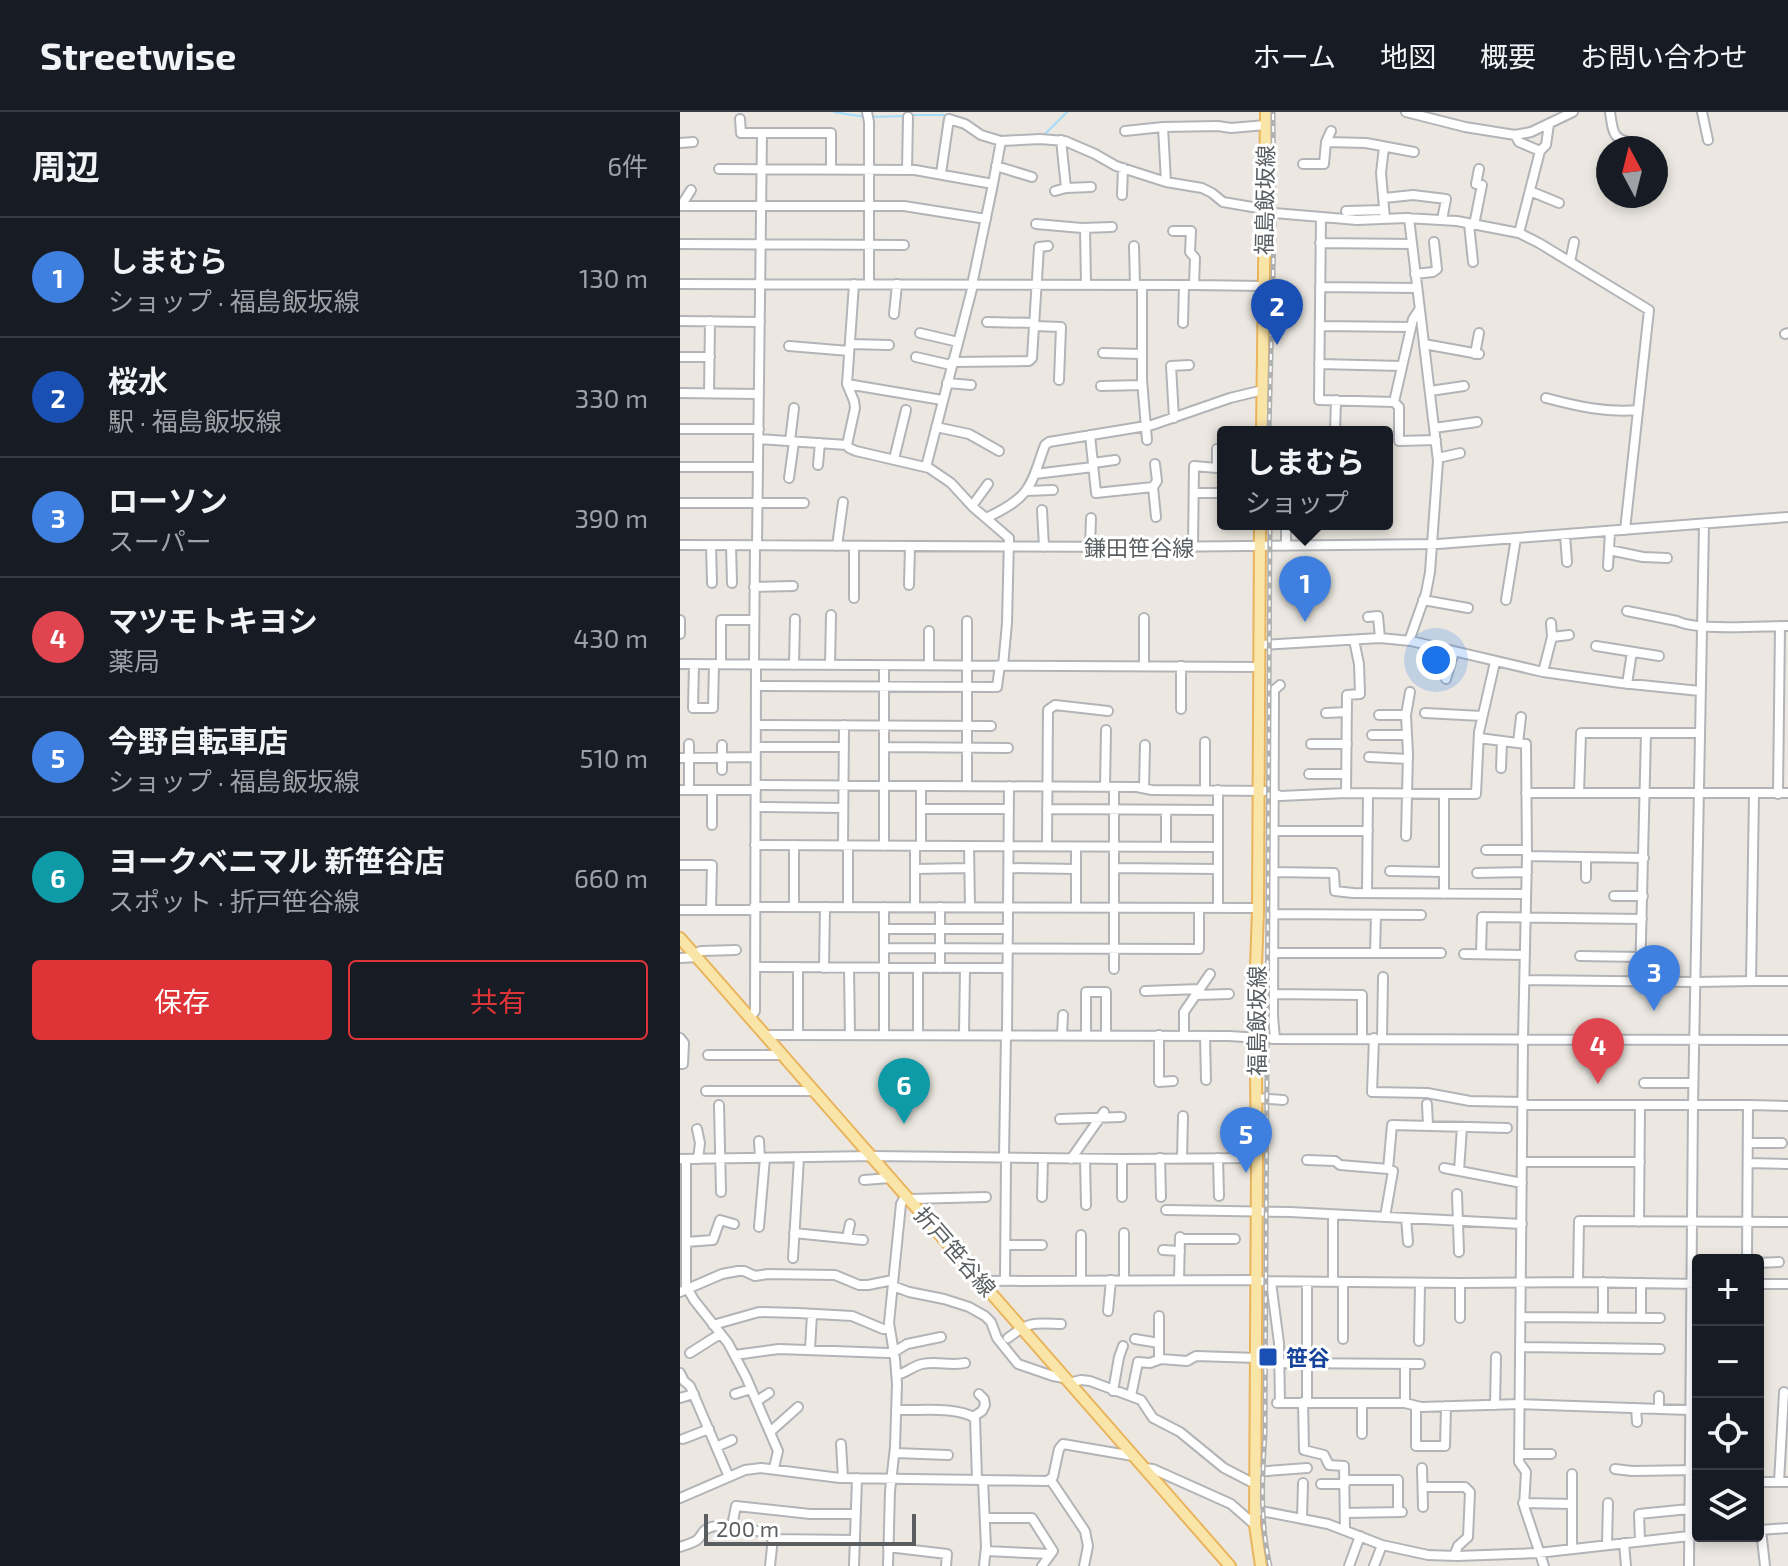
<!DOCTYPE html>
<html lang="ja">
<meta charset="utf-8">
<style>
:root{--surface:#171b24;--page:#242831;--text:#f1f3f6;--muted:#9ea1a6;--line:#363941;--accent:#df3437}
body{margin:0;font-family:"Exo 2","Noto Sans JP",sans-serif;background:var(--page);color:var(--text)}
.controls{position:absolute;right:24px;bottom:24px;display:grid;overflow:hidden;border-radius:8px;box-shadow:0 4px 12px #0003}
.controls button{width:72px;height:72px;display:grid;place-items:center;padding:0;border:0;border-bottom:2px solid var(--line);background:var(--surface);color:var(--text);font:40px sans-serif}
.compass{position:absolute;left:916px;top:24px;width:72px;height:72px;border-radius:50%;background:var(--surface);box-shadow:0 4px 12px #0003;rotate:353deg}
.scale{position:absolute;left:24px;bottom:20px;width:212px;box-sizing:border-box;padding-left:8px;border:4px solid #5a5e61;border-top:0;font-size:22px;line-height:28px;white-space:nowrap;color:#5a5e61;-webkit-text-stroke:6px #fff;paint-order:stroke}
.you{position:absolute;left:756px;top:548px;width:28px;height:28px;margin:-20px;border:6px solid #fff;border-radius:50%;background:#1a73e8;box-shadow:0 0 0 12px #1a73e833}
.badge{display:grid;place-items:center;width:52px;height:52px;border-radius:50%;background:var(--accent);color:#fff;font-size:26px;font-weight:700}
.pin{position:absolute;translate:-50% -66px;filter:drop-shadow(0 2px 4px #0008)}
.pin::after{content:'';position:absolute;top:42px;width:28px;height:24px;background:inherit;clip-path:polygon(0 0,100% 0,50% 100%)}
.popup{position:absolute;left:537px;top:314px;width:176px;height:104px;box-sizing:border-box;display:grid;place-content:center;border-radius:8px;background:var(--surface);filter:drop-shadow(0 2px 6px #0005);font-size:26px;white-space:nowrap;color:var(--muted)}
.popup b{font-size:30px;color:var(--text)}
.popup::after{content:'';position:absolute;left:50%;top:100%;margin-left:-16px;border:16px solid transparent;border-top-color:var(--surface)}
.list{margin:0;padding:0;list-style:none}
h2{display:flex;justify-content:space-between;align-items:center;height:104px;margin:0;padding:0 32px;font-size:34px}
h2 small{font-size:26px;font-weight:400;color:var(--muted)}
.list li{display:grid;grid-template-columns:52px 1fr auto;gap:24px;align-items:center;box-sizing:border-box;height:120px;padding:0 32px;border-top:2px solid var(--line)}
.list b{display:block;font-size:30px;white-space:nowrap}
.list p{margin:0;font-size:26px;white-space:nowrap;color:var(--muted)}
.list em{font-size:26px;font-style:normal;color:var(--muted)}
.actions{display:flex;gap:16px;padding:24px 32px}
.actions a{flex:1;padding:18px 0;border:2px solid var(--accent);border-radius:8px;text-align:center;font-size:28px;color:var(--accent)}
.actions .main{background:var(--accent);color:#fff}
.icon{flex:none;width:44px;height:44px;fill:none;stroke:currentColor;stroke-width:2;stroke-linecap:round;stroke-linejoin:round}
.map{position:relative;flex:none;width:1108px;height:1454px;overflow:hidden}
header{display:flex;align-items:center;gap:48px;box-sizing:border-box;height:112px;padding:0 40px;background:var(--surface);border-bottom:2px solid var(--line)}
header strong{font-size:38px}
nav{display:flex;gap:44px;margin-inline-start:auto;font-size:28px}
main{display:flex}
aside{flex:1;background:var(--surface)}
.map>svg:first-child{display:block}
.lines{fill:none;stroke-linecap:round;stroke-linejoin:round}
.stream{stroke:#a3dcfa;stroke-width:2}
.minor-casing{stroke:#b2b4b8;stroke-width:12}
.major-casing{stroke:#e9b45d;stroke-width:14}
.minor{stroke:#fff;stroke-width:8}
.major{stroke:#fae5a8;stroke-width:10}
.rail-casing{stroke:#b0b1b1;stroke-width:5}
.rail{stroke:#fff;stroke-width:2;stroke-dasharray:6;stroke-linecap:butt}
.transit-dot{fill:#1a4fb4;stroke:#fff;stroke-width:3}
.labels{text-anchor:middle;dominant-baseline:central;stroke-width:6;stroke-linejoin:round;paint-order:stroke}
.street-label{font-size:22px;fill:#5a5e61;stroke:#fff}
.transit-label{font-size:22px;font-weight:bold;fill:#164399;stroke:#fff;text-anchor:start}
</style>
<header>
<strong>Streetwise</strong>
<nav><a>ホーム</a><a>地図</a><a>概要</a><a>お問い合わせ</a></nav>
</header>
<main>
<aside>
<h2>周辺<small>6件</small></h2>
<ul class="list">
<li><span class="badge" style="background:#3f7fe0">1</span><div><b>しまむら</b><p>ショップ · 福島飯坂線</p></div><em>130 m</em></li>
<li><span class="badge" style="background:#1a4fb4">2</span><div><b>桜水</b><p>駅 · 福島飯坂線</p></div><em>330 m</em></li>
<li><span class="badge" style="background:#3f7fe0">3</span><div><b>ローソン</b><p>スーパー</p></div><em>390 m</em></li>
<li><span class="badge" style="background:#e0444e">4</span><div><b>マツモトキヨシ</b><p>薬局</p></div><em>430 m</em></li>
<li><span class="badge" style="background:#3f7fe0">5</span><div><b>今野自転車店</b><p>ショップ · 福島飯坂線</p></div><em>510 m</em></li>
<li><span class="badge" style="background:#0f9aa8">6</span><div><b>ヨークベニマル 新笹谷店</b><p>スポット · 折戸笹谷線</p></div><em>660 m</em></li>
</ul>
<div class="actions"><a class="main">保存</a><a>共有</a></div>
</aside>
<div class="map">
<svg width="1108" height="1454" viewBox="0 0 1108 1454">
<rect width="100%" height="100%" fill="#ece8e1"/>
<g class="lines">
<path class="stream" d="M154,0L185,5
M231,3H268
M191,5L225,4
M314,23L328,25
M362,23H364L387,0"/>
<g class="minor-casing">
<path id="minor" d="M187,0L189,10V172
M726,0L785,15L835,23L851,20L893,0
M930,0C933,20 932,28 954,31
M1022,0L1028,28
M60,7L61,21H151V57
M483,15L486,70
M445,19L483,15L538,14L551,16L586,13
M835,23L839,30L860,39L839,121
M381,28L386,76
M646,30L686,31L734,40
M0,31L13,30
M704,35L701,61L705,107
M860,39L866,33L869,12
M623,52H644L646,30L651,19
M316,54L352,65
M39,57L235,58L313,72L292,173
M227,58L228,5
M261,61L269,7L285,12L301,23L321,29L360,27L385,29L415,42L436,54L486,70L522,76L532,81L543,90L584,97L594,101L677,108L726,106L777,109L839,121L859,131L969,198L945,418
M313,72L321,29
M375,79L386,76L411,75
M850,79L879,91
M442,83L443,56
M704,86L733,83L766,87L762,108
M0,94H224L306,107
M1,94L11,78
M666,99L704,98
M641,105L639,288L714,290
M729,106L758,349L750,460L746,481L729,529
M356,112L402,116L432,115
M789,112L793,150
M794,113L802,73L796,72L799,57
M405,116L406,173
M493,119H511L510,140L515,146L514,173
M640,131L732,132
M0,132L224,133
M454,134L455,173
M890,150L894,130
M735,162L753,160L757,157L754,130
M0,172L514,173L583,174
M174,172L167,272L174,289L175,296L167,333L169,336L176,339L249,356L271,371L293,395L329,426L327,511L323,554
M462,173V268L467,328
M640,175L737,176
M739,198L733,207L714,290L719,295V329L756,328
M214,202L217,172
M0,209L80,210
M307,210L354,211
M503,211L504,173
M354,214L381,215L379,268
M640,214L731,215
M240,221L278,230
M1105,222L1108,221
M170,232L209,233
M744,232L799,242
M109,234L169,239
M423,241L462,242
M795,242L799,221
M0,245H30
M236,245L271,253
M272,250L349,249L352,246L359,135L368,134
M639,252L722,254
M267,271L291,273
M167,272L262,288
M421,274L462,273
M750,279L784,274
M0,281L79,282
M29,281L30,209
M866,286C896,294 926,301 958,298
M494,306L491,254L509,253
M256,315L289,322L319,339
M754,316L797,310
M0,317H79
M655,320L656,288
M410,323L416,381L473,375L476,405
M78,327L167,333
M110,329L114,296
M758,346L780,341
M214,347L226,298
M413,351L435,348
M138,353L140,331
M0,355H78
M246,355L293,173
M355,362L413,355
M109,366L114,330
M473,375L477,369L475,352
M346,379L373,378
M514,381H543
M0,391H124
M292,394L308,372
M362,398L364,435
M306,406C319,400 335,392 344,381C355,368 359,348 365,333L369,330L472,313L550,286L583,278
M885,423L887,450
M0,433L468,435L758,432L1108,405
M31,433L32,471
M51,433L52,471
M77,433L82,21
M157,434L163,390
M513,434L514,354L537,356V337
M606,434V412
M410,435L411,406
M929,438L963,445L987,446
M928,454L930,420
M229,473L230,434
M74,475L113,474
M174,486V434
M743,488L788,496
M826,488L836,426
M947,499L997,509C1016,519 1083,514 1108,514
M688,505L698,504L700,526
M0,522V508
M872,525L889,523
M580,533L700,526L731,529L863,560L941,571L1020,579
M916,534L979,544
M0,552L580,555
M14,552L13,596H33L34,552
M41,552V508H74
M74,552L75,433
M114,553L115,507
M150,553L151,503
M249,553V519
M464,554V506
M863,560L872,525L871,511
M766,567L774,540
M947,572L952,540
M76,574L317,575L320,553
M501,597V554
M646,601L667,600
M745,601L802,604
M699,603H726
M76,613L311,614
M692,623H726
M799,626L846,632L847,744L843,927L839,1350L846,1360L844,1394L864,1454
M838,631L841,605
M9,632V672
M631,632H667
M42,633V658
M76,635H164
M204,635L328,636
M689,645L728,647
M0,646L76,645
M821,656L822,629
M629,662H666
M76,673L457,675L472,678L589,679L600,684L666,681L796,682L799,620L815,550
M287,674V509
M425,675L426,618
M464,676L465,633
M0,678H76
M525,678V630
M666,681L667,583L680,582L679,552L674,528
M846,681H1108
M899,681L901,621H1019
M1074,682L1071,869H1108
M1098,682L1100,514
M76,695L163,696
M241,697H329
M367,697L538,698
M32,713V678
M594,719H688
M726,724L728,642L726,603L730,580
M75,733L538,735
M163,734L164,613
M204,734V553
M235,734V795
M241,734V674
M289,734L290,795
M367,734L368,598L375,593L428,599
M486,735V698
M806,738H847
M847,744L964,746
M0,753H32L31,798
M329,756L396,757
M434,756L538,757
M235,757L289,756
M710,759L764,760
M594,760L654,761L655,779L673,781L846,782
M797,761L847,760
M906,766V745
M687,781L688,681
M764,782V682
M934,784H963
M74,795L578,796
M114,795V733
M168,795V734
M204,795V923
M396,795V735
M538,796V678
M0,798H74
M594,802L741,803
M204,817H328
M204,836L519,837V796
M594,841H761
M695,841L696,803
M14,842L21,839L56,838
M784,842L845,843
M801,842L802,805L962,807
M900,844L961,845
M0,846L17,845
M75,855L327,856
M144,856L145,795
M169,856L170,923
M238,856V923
M260,856V795
M434,857V675
M845,868L1016,870L1071,869
M960,868L966,621
M465,879L520,877
M593,882L682,883V926
M516,883L549,882
M70,906L75,899L76,552
M284,922L285,856
M327,922L329,674
M86,923L549,924L595,927L1108,928
M118,923V855
M382,923L383,903
M406,923V880H426V923
M479,923V970L493,969
M504,924V900L530,862
M525,924L526,968
M0,926L4,931L3,952H0
M694,926L692,980L747,981L790,989L843,990
M702,926L703,865
M595,927L593,904L594,578L600,573
M28,943H103
M964,971H1013
M26,979H134
M576,986L603,988
M747,992L748,1014
M39,993L41,1080
M843,993H960L959,1110
M960,993H1068
M380,1007L441,1005
M17,1017L20,1031L18,1047
M79,1029L80,1046
M1068,1031H1102
M324,1045L326,922
M480,1046L481,1085
M502,1046L503,1004
M538,1046L539,1084
M0,1047L193,1044L442,1047L577,1046
M6,1047V1174L14,1188L48,1231L66,1265L98,1339L94,1356
M391,1047L424,1000
M405,1047L406,1093
M442,1047V1085
M627,1048L655,1049L660,1053L708,1057L712,1013L827,1016
M843,1050H960
M1068,1051L1108,1052
M764,1056L842,1071
M779,1059L782,1015
M184,1068L210,1066
M777,1082L779,1140
M362,1085L363,1046
M230,1087L306,1085
M486,1098L610,1100L842,1112
M705,1105L713,1059L708,1057
M726,1106L728,1130
M79,1115L85,1046
M114,1121L183,1128
M401,1123V1168
M167,1126L170,1112
M500,1127H555
M6,1130L33,1128L40,1108L54,1112
M326,1133H362
M483,1138L500,1139
M113,1146L119,1046
M1067,1148L1068,993L1108,994
M1078,1151L1099,1150
M325,1168L326,1045
M444,1168V1121
M499,1168L500,1125
M302,1169L577,1168
M577,1169L780,1171L898,1170L1018,1172
M653,1169V1103
M591,1170L599,1231L600,1291
M663,1170V1227
M898,1170L899,1109L1108,1110
M780,1171V1206
M1078,1172H1108
M213,1174L229,1180L264,1187L289,1195L305,1204L311,1210L317,1226L338,1252L373,1264L384,1266
M0,1180L42,1162L58,1159H64L75,1164L88,1162L155,1163L179,1173H188L213,1168
M428,1199L431,1168
M841,1205L980,1206
M923,1206V1170
M961,1206V1171
M33,1213L79,1200L118,1201L172,1204L203,1217H210
M328,1226C350,1209 354,1211 381,1212
M455,1227L479,1231
M739,1229L740,1171
M840,1235L980,1237
M130,1237L132,1202
M10,1241L40,1222
M55,1243L99,1237L208,1241L214,1240L227,1232L261,1225
M479,1247V1204
M599,1251L740,1252
M725,1252V1291
M0,1261L4,1269L10,1274L49,1365
M217,1263C226,1261 233,1254 242,1252C257,1249 271,1254 285,1251
M389,1271L401,1268L410,1269L461,1288L473,1306L500,1320L544,1356L575,1372
M433,1279L439,1245L443,1234
M55,1282L71,1277
M451,1284L458,1250L470,1251L481,1247L507,1249L516,1244L577,1246
M0,1286L14,1282
M77,1289L89,1281
M623,1290L624,1338L644,1343L649,1353L664,1354L665,1418
M627,1290V1170
M597,1291H725L741,1295L840,1292L1009,1298
M815,1293L816,1245
M736,1294V1334H765L766,1294
M956,1296L957,1310
M979,1297V1284
M216,1298C240,1299 276,1294 295,1306L297,1367
M293,1305L302,1299L305,1293L304,1287L299,1282
M90,1320L118,1295
M682,1322V1291
M3,1327L29,1317
M161,1332L163,1366
M36,1335L52,1328
M215,1341L268,1343
M839,1342H871
M464,1356L473,1357L551,1392L575,1413
M742,1356L743,1395
M935,1357L952,1359L1018,1358
M575,1360L627,1356
M370,1367L405,1419L408,1434L404,1454
M303,1368L306,1435L304,1454
M665,1368H718V1399
M1078,1370H1108
M1099,1370L1104,1280
M641,1372H665
M743,1375H785L790,1380L788,1425L778,1434L774,1444
M0,1386L65,1358L81,1356L160,1366L367,1369L373,1365L379,1337L383,1332L453,1344
M843,1391L892,1392
M576,1398L648,1412L702,1433L748,1443L777,1444L858,1441L1018,1423
M665,1401L722,1400
M305,1406H352L373,1439L362,1454
M622,1407L623,1371
M52,1414L56,1394L130,1402H175
M1079,1418L1108,1416
M1081,1418L1085,1454
M92,1427L175,1428
M960,1429L959,1402L1009,1397
M944,1431L946,1454
M927,1433L928,1391
M0,1435C5,1433 13,1431 17,1428C21,1425 22,1420 25,1418C37,1408 80,1418 93,1425L90,1454
M208,1435L267,1442L266,1454
M892,1436V1362
M306,1439L370,1442
M174,1454L177,1366
M208,1454L210,1379L215,1335L217,1272L215,1247L209,1211L221,1092L226,1083
M669,1454L680,1424
M694,1454L702,1433
M1009,1454L1013,993L1024,412"/>
</g>
<g class="major-casing">
<path id="major" d="M582,320L586,0
M580,412L578,799L575,882L577,1046L575,1413L581,1454
M0,826L550,1454"/>
</g>
<use href="#minor" class="minor"/>
<use href="#major" class="major"/>
<g class="rail-casing">
<path id="rail" d="M589,320L594,123L593,0
M590,1454C580,1411 582,1366 585,1322L590,412"/>
</g>
<use href="#rail" class="rail"/>
</g>
<rect class="transit-dot" x="578" y="1235" width="20" height="20" rx="4"/>
<g class="labels">
<g class="street-label">
<text transform="translate(584 88) rotate(-89)">福島飯坂線</text>
<text x="459" y="435">鎌田笹谷線</text>
<text transform="translate(576 909) rotate(-90)">福島飯坂線</text>
<text transform="translate(276 1139) rotate(49)">折戸笹谷線</text>
</g>
<g class="transit-label">
<text x="606" y="1245">笹谷</text>
</g>
</g>
</svg>
<div class="controls">
<button>+</button>
<button>−</button>
<button><svg class="icon" aria-label="locate" viewBox="0 0 24 24"><circle cx="12" cy="12" r="6"/><path d="M12 2v4M12 18v4M2 12h4M18 12h4"/></svg></button>
<button><svg class="icon" aria-label="layers" viewBox="0 0 24 24"><path d="M12 4l9 5-9 5-9-5zM3 14l9 5 9-5"/></svg></button>
</div>
<svg class="compass" viewBox="-18 -18 36 36"><path d="M0-13l5 13h-10z" fill="#e53935"/><path d="M0 13l5-13h-10z" fill="#9ea1a6"/></svg>
<div class="scale">200 m</div>
<div class="you"></div>
<div class="pin badge" style="left:625px;top:510px;background:#3f7fe0">1</div>
<div class="popup"><b>しまむら</b>ショップ</div>
<div class="pin badge" style="left:597px;top:233px;background:#1a4fb4">2</div>
<div class="pin badge" style="left:974px;top:899px;background:#3f7fe0">3</div>
<div class="pin badge" style="left:918px;top:972px;background:#e0444e">4</div>
<div class="pin badge" style="left:566px;top:1061px;background:#3f7fe0">5</div>
<div class="pin badge" style="left:224px;top:1012px;background:#0f9aa8">6</div>
</div>
</main>
